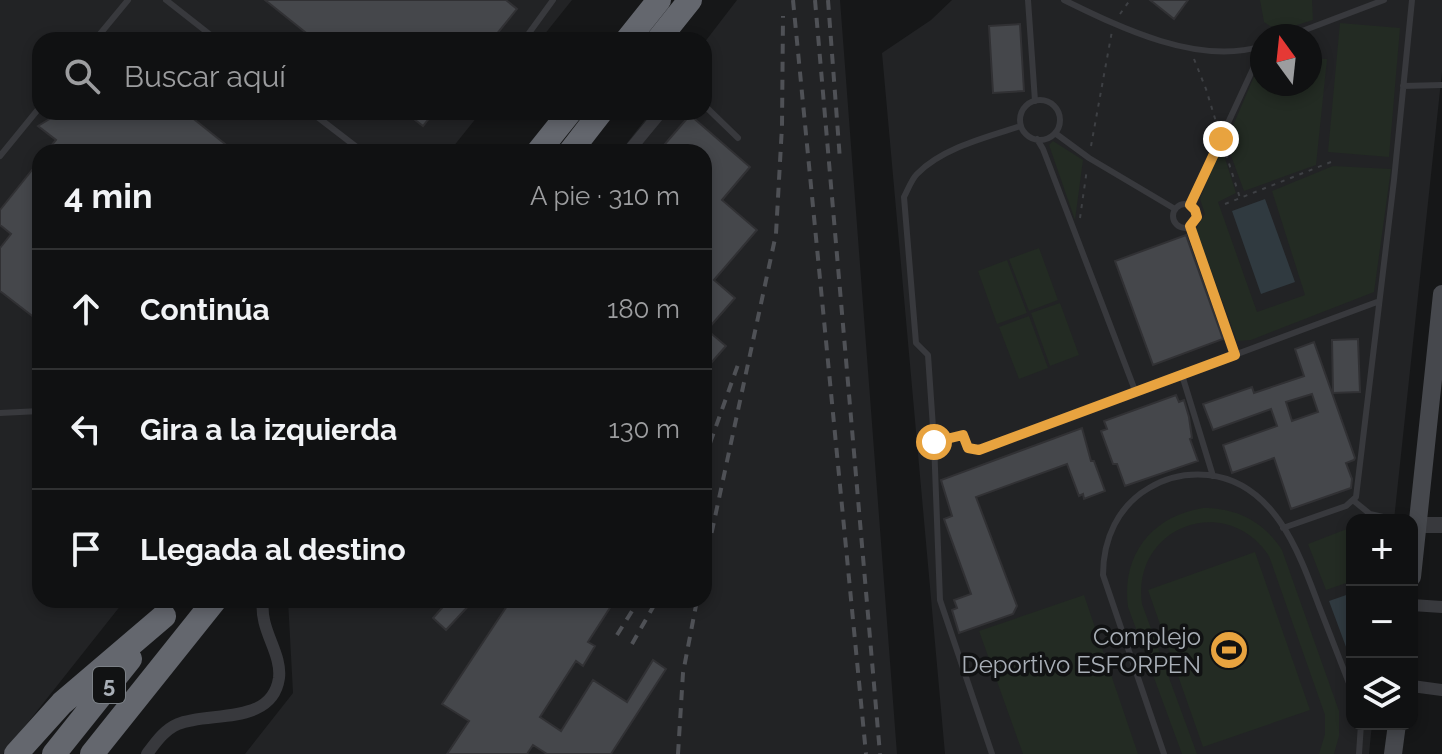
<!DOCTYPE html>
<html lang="es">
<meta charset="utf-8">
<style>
:root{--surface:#101112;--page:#1e1f20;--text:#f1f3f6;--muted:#9c9d9f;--line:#303132}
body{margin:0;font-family:Raleway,sans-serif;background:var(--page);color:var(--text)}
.controls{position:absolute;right:24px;bottom:24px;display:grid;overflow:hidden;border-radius:16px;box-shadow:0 4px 12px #0003}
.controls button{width:72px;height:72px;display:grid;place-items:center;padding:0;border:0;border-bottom:2px solid var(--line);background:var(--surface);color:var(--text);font:40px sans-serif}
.compass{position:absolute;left:1250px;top:24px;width:72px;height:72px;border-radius:50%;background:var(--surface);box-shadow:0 4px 12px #0003;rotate:345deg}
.stop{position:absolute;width:24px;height:24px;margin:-18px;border:6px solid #e8a33f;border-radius:50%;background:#fff}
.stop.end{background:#e8a33f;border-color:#fff;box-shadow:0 2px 8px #0008}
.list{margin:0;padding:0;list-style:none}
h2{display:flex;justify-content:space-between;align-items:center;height:104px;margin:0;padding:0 32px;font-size:34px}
h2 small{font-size:26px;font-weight:400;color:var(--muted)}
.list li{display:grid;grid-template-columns:52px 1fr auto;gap:24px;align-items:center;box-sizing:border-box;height:120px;padding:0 32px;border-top:2px solid var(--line)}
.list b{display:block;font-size:30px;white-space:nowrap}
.list em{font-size:26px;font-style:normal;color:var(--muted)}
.icon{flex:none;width:44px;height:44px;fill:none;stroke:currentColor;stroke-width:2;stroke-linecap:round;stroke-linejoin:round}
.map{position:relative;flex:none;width:1442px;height:754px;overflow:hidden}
.search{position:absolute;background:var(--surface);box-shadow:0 4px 12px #0003;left:32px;top:32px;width:680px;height:88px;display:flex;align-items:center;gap:20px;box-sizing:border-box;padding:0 28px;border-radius:24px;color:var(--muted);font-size:30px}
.panel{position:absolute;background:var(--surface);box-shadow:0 4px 12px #0003;left:32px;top:144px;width:680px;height:464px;border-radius:24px}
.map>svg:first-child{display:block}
.built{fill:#222325;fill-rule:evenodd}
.green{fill:#232b23}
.water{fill:#303a40}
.building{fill:#45474b;stroke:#313134;stroke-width:2;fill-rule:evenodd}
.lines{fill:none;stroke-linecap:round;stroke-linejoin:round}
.path{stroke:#3e4044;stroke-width:2;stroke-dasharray:4 6;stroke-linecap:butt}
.service{stroke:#38393d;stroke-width:6}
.minor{stroke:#38393d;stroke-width:12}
.tertiary{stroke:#38393d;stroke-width:16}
.secondary{stroke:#46484d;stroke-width:18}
.motorway{stroke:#64676e;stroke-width:24}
.rail{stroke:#4f5156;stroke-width:4;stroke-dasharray:10 8;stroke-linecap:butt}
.route{stroke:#e8a33f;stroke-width:10}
.labels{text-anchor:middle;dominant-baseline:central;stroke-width:7;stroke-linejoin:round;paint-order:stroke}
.shield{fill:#111213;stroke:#7b8086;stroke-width:2}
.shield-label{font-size:22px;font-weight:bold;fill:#a9afb7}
.poi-label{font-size:24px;fill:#a9afb7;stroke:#111213;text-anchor:end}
</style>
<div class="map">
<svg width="1442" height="754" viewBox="0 0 1442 754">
<rect width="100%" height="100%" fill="#161718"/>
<path class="built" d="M0,0H572L540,40H40V112H481L449,152H40V600H125L3,754H0Z
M737,0H840L897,754H245L293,693L288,600H704V152H620L651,112H704V43Z
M952,0H1442V72L1394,520H1352V724H1372L1369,754H945L882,53L931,20ZM1262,36H1310V84H1262Z"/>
<path class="green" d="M1260,0H1312L1313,20L1278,31L1264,22Z
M1340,23L1400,28L1389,157L1328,152Z
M1262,58V84H1310V58L1327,59L1316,165L1244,191L1226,142Z
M1053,141L1083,160L1075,220L1049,145Z
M1219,152H1223L1236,193L1218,202L1257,312L1305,295L1272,191L1333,166L1391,169L1374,292L1251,340L1237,341L1196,229L1205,214L1200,199Z
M1039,248L1058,300L1029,311L1009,259Z
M1007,260L1027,313L997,324L978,271Z
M1060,303L1079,355L1050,366L1031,313Z
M1029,316L1048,368L1019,379L999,327Z
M1203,508C1237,508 1263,521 1282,550L1339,711V736L1334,754H1319L1325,734V715L1269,556C1226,491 1131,527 1142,604L1197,754H1182L1128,607C1121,555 1152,516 1203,508Z
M1352,527V581L1326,590L1308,544Z
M1255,552L1310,710L1203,747L1148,590Z
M1084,595L1138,754H1023L979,631Z"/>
<path class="water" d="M1265,199L1295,282L1261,294L1232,211Z
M1352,593V653L1349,655L1329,601Z"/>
<path class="building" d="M265,0H506L517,9L492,40H315Z
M1150,0H1188L1174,19Z
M1020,24L1024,91L993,93L989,26Z
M61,112H185L235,152H46L56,140L38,126Z
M405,112H434L423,126Z
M690,115L750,167L722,200L757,230L714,280L735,298L707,330L726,346L704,371V152H658Z
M40,160V322L0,291V248L11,234L0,225V210Z
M1186,235L1223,339L1153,365L1115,261Z
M1358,339L1360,392L1333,393L1332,340Z
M1314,342L1355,458L1354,460L1346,463L1352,479L1351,488L1291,509L1274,458L1232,473L1223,445L1277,426L1271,409L1213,430L1203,404L1252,387L1254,393L1304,376L1295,349ZM1312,394L1318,412L1292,421L1286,402Z
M1176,395L1179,402L1184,400L1189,417L1192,438L1190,439L1198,461L1125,486L1117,464H1113L1101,431L1107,429L1104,421Z
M1082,428L1091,461H1094L1105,491L1084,499L1083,494L1079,496L1067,464L976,497L1017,606L1013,614L959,633L952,610L957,608L954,600L971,594L944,519L952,516L941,480Z
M449,600H474L446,630L433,618Z
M511,600H615L588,642L595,646L583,666L576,661L540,717L561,731L593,680L627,702L653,660L666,669L611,754H547L533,745L527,754H447L469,721L442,704Z"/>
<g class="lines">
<path class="path" d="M1120,14L1130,0
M1194,59L1206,89L1217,125
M1091,146L1112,31
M1226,154L1240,198
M1225,204L1336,160
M1080,218L1087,169"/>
<path class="service" d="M166,0L217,40
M1028,0L1035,101
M1064,0C1121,28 1199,66 1262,46
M1289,36L1384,0
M95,40L128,0
M524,40L553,0
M1403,86L1442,85
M1020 120a20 20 0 1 1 40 0a20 20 0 1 1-40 0Z
M704,105L738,138
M311,112L363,152
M1021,126C987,137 942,148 917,174C911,180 908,190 904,197L916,343L928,355L934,442L963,435L968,448L979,450L1377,302
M1055,133L1089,158L1175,209
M1037,139L1043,149L1136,393
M0,156L40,107
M1173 216a12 12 0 1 1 24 0a12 12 0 1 1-24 0Z
M1190,205L1258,58V48
M1190,226L1235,355
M1182,375L1213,476
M0,413L40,411
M934,442L940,600L992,754
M1354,501L1370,514L1396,520
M1283,528L1346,506L1356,497L1394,180L1412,0
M1164,754L1103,575C1103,539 1118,506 1149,488C1167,477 1187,473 1208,475C1274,482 1299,552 1319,606C1330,634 1341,663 1352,691
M1359,754L1361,724"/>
<path class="minor" d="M628,152L661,112
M1412,605L1442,607
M1412,686L1442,690
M147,754C156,742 164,730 178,724C209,711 272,726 279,678C282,652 259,630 263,600"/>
<path class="tertiary" d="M1418,525H1442"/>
<path class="secondary" d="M1412,577L1442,294
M1393,754L1397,724"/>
<path class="motorway" d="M627,40L659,0
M658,40L690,0
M538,152L570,112
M570,152L601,112
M16,754L62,703L164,616
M54,754L130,659
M92,754L215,600"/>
<path class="rail" d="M793,0L866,754
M815,0L880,754
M828,0L840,160
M704,460L740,359
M704,568L776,234L782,126L783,16
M617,635L639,600
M632,644L657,600
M678,754L683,673L697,600"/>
</g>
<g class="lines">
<path class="route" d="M934,442L963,435L968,448L979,450L1235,355L1190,226L1197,217L1195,210L1190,205L1221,139"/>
</g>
<defs>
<g id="stadium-disc" transform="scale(2)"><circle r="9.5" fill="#e8a33f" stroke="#111213"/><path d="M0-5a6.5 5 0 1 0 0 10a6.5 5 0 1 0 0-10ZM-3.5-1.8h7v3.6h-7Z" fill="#111"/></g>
</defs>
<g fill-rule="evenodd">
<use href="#stadium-disc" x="1229" y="650"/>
</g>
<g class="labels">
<rect class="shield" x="93" y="667" width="32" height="36" rx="6"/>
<g class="shield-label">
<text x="109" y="685">5</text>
</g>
<g class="poi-label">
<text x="1201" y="636">Complejo<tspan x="1201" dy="28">Deportivo ESFORPEN</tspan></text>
</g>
</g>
</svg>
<div class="controls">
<button>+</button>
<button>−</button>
<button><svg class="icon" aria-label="layers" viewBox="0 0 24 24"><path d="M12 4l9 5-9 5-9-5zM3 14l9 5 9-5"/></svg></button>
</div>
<svg class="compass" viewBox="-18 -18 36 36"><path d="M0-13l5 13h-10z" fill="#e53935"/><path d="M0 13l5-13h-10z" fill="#9c9d9f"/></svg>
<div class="stop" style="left:934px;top:442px"></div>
<div class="stop end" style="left:1221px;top:139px"></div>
<div class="search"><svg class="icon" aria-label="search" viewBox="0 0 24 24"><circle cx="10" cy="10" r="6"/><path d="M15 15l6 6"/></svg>Buscar aquí</div>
<section class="panel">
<h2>4 min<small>A pie · 310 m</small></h2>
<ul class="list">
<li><svg class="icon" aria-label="ahead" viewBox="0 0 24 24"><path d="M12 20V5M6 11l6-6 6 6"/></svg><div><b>Continúa</b></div><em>180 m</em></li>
<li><svg class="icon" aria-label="left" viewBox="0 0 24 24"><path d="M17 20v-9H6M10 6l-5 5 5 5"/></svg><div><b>Gira a la izquierda</b></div><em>130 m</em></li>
<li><svg class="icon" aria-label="arrive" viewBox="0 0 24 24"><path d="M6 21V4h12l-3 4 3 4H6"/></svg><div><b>Llegada al destino</b></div></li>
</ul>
</section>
</div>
